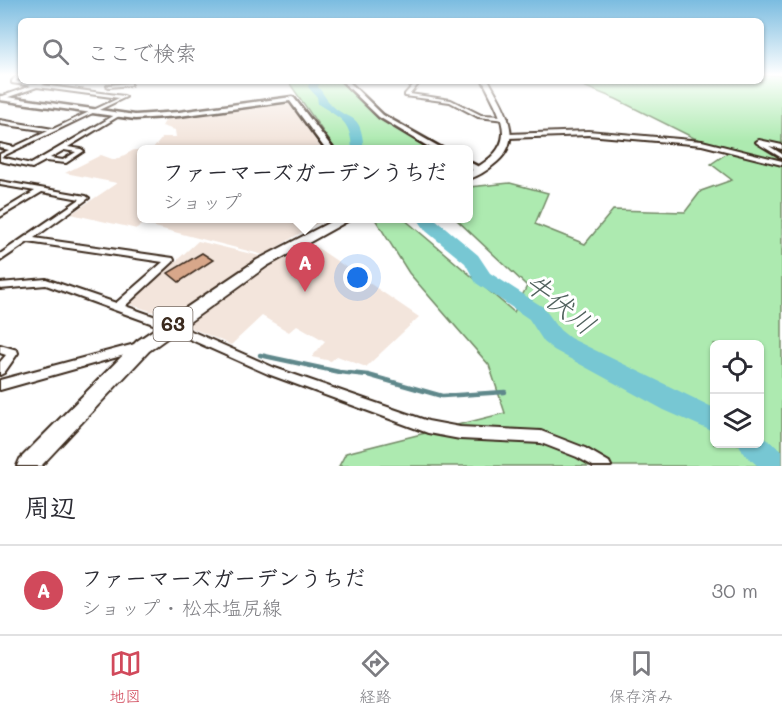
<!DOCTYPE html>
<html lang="ja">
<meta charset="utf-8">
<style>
body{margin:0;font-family:Mali,"Klee One",sans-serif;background:#f2f2f3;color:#2b2b33}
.controls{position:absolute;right:18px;bottom:18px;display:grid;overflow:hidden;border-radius:9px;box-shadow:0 2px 4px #0004}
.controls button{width:54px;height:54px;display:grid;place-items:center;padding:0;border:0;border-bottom:2px solid #e1e1e2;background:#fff;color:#2b2b33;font:30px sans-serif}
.you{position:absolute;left:358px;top:278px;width:21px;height:21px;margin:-15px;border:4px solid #fff;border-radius:50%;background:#1a73e8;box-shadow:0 0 0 9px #1a73e833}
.badge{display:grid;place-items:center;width:39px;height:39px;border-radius:50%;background:#d1495b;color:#fff;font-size:20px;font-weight:700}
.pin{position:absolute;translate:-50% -50px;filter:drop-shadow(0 2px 3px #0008)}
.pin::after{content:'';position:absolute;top:32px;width:21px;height:18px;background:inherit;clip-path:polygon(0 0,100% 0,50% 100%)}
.popup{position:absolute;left:137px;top:145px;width:336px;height:78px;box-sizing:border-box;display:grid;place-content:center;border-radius:9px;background:#fff;filter:drop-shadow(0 2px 4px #0005);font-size:20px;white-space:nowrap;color:#7c7c81}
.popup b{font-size:22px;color:#2b2b33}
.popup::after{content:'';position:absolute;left:50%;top:100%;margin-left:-12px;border:12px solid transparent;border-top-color:#fff}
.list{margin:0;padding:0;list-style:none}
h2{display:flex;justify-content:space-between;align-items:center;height:78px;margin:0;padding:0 24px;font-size:26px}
h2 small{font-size:20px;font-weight:400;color:#7c7c81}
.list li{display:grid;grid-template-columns:39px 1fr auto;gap:18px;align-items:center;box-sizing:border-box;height:90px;padding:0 24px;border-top:2px solid #e1e1e2}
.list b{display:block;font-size:22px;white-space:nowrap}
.list p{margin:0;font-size:20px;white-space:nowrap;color:#7c7c81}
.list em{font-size:20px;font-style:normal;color:#7c7c81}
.icon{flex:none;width:33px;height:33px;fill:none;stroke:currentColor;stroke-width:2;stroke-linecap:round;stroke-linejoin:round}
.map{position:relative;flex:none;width:782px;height:466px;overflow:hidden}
.search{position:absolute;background:#fff;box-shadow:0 2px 4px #0004;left:18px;right:18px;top:18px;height:66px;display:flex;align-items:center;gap:15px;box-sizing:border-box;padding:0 21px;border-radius:9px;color:#7c7c81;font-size:22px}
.sheet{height:168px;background:#fff}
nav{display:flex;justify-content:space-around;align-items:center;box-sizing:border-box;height:84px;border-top:2px solid #e1e1e2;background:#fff;font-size:16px;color:#7c7c81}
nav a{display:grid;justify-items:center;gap:3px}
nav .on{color:#d1495b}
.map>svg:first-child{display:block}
.built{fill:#f3e5dc}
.green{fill:#adeab0;stroke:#748a67;stroke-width:1.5;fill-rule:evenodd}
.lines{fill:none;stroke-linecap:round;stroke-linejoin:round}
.stream{stroke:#5f888b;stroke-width:4.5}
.river{fill:#77c7d3;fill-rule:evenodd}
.building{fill:#d8a78a;stroke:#3b2a1e;stroke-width:1.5}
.minor-casing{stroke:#3b2a1e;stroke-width:4}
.tertiary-casing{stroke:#3b2a1e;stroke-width:5}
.primary-casing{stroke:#3b2a1e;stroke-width:4}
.minor{fill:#fff;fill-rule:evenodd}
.tertiary{fill:#fff;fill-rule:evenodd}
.primary{fill:#fff;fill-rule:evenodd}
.labels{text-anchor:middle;stroke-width:6;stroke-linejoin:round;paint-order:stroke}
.shield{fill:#fff;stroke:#766a62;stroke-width:1.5}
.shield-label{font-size:20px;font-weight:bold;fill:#3b2a1e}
.near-water-label{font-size:27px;font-style:italic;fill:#50615d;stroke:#fff}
</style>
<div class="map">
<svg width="782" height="466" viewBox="0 0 782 466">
<rect width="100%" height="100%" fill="#fff"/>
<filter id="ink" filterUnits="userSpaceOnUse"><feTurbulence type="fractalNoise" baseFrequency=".0167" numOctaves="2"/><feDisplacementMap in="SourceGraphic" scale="12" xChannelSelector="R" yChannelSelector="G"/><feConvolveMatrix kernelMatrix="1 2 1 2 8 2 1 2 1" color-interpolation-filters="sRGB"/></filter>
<g filter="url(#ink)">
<path class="built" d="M283 100 290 101 321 149 152 150 163 137H176L175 130 162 126 165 121 173 117Z
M134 150H141L142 218 332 219 314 225 264 255 143 224 137 229 71 214 117 183 65 173 101 155 115 160Z
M198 241 264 257 172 318 129 304Z
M309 242 419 317 366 367 337 356 331 361 312 357 325 341 297 325 289 332 262 316 231 345 185 325 269 265Z"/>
<path class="green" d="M761 75H782V466H339L346 453 505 413 489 365 409 273 375 219H404L514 312 527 286 456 219 469 218V187L510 183 548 193 535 224 585 244 613 210 685 212 701 191 732 180 711 164 733 149 694 138 616 99 571 81H761ZM714 344H760V444H714Z
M288 81H341L374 114 435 149H335Z"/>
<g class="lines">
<path class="stream" d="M260 355 339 372 368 375 442 396 505 392"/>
<path class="river" d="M310 81H320L318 87C322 91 325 98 329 102 349 125 361 107 364 150H352C351 121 341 119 318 104L317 97 308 87Z
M417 218H434L478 255 490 273 543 307 560 330 570 338 714 408V432L664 410 554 350 544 342 529 319 476 283 465 263 426 231Z
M760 434 782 451V466H758L743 453 739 444H760Z"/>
</g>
<path class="building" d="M202 253 213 260 179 282 168 273Z"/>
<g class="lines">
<g class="minor-casing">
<path id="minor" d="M17 75 21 76 16 81 36 84 44 81H50L42 85 124 96 126 97 1 157 31 164 115 115 119 116 68 147 81 149 84 151 66 163 45 161 32 168 0 161V154L9 150 0 148V144L14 147 48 131 0 124V120L53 129 119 98 37 87 0 100V97L31 86 12 83V81ZM64 150 76 152 63 160 50 158Z
M417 81H421L410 94 451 100 481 115 505 116 508 118 505 120 478 117 450 102 405 96V94Z
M129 83H131V85L109 87 107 86 109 85Z
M588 131 702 141 782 161V165L702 145 588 135 508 138 505 136 508 134Z
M759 140 782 145V149L769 146 782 154V158L757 143 756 142Z
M0 181 86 196 89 198 34 238 173 258 174 260 173 262 125 306 173 323 275 368 428 421 460 427 541 431 585 448 609 462 611 466H593L577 457 541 443 460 439 428 433 268 374 167 329 46 285 0 289V283L46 279 116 303 163 262 28 242 0 261V254L80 199 42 192 0 217V212L35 191 0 185Z
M135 344 139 345 140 348 139 351 0 390V380Z
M0 345 17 350 18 353 4 373 0 375V362L6 355 0 353Z"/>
</g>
<g class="tertiary-casing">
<path id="tertiary" d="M342 81H348L383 115 445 150H434L379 117Z
M0 96 135 115 179 112 292 97 294 98 334 150H326L290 101 179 116 135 119 0 100Z
M469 162 481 168 482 170 478 173 469 168Z"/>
</g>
<g class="primary-casing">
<path id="primary" d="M483 81H489C503 106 525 138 497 162 489 169 479 176 469 179V172C519 145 505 124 483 81Z
M338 218H353L267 266 149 351 41 466H17L20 459 137 341 257 260Z"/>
</g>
<use href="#minor" class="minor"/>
<use href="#tertiary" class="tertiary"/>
<use href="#primary" class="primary"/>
</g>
</g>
<linearGradient id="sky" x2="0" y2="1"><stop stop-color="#7bbce0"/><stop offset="0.53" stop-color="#fff"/><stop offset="1" stop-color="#fff" stop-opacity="0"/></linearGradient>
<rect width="782" height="141" fill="url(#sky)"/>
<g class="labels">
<rect class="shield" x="153.5" y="307" width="39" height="34" rx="4.5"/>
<g class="shield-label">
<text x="173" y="331">63</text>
</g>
<g class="near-water-label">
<text transform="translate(560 304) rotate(38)" y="9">牛伏川</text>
</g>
</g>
</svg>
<div class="controls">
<button><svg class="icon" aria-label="locate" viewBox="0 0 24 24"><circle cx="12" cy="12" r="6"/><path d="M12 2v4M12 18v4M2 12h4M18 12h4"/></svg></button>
<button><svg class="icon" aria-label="layers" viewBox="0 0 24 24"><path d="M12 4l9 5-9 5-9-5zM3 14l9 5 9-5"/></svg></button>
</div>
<div class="you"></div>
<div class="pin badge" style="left:305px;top:292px">A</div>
<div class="popup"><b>ファーマーズガーデンうちだ</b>ショップ</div>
<div class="search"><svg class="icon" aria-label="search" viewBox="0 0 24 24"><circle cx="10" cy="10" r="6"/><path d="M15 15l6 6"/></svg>ここで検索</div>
</div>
<section class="sheet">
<h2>周辺<small></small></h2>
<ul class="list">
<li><span class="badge">A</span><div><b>ファーマーズガーデンうちだ</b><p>ショップ · 松本塩尻線</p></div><em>30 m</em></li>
</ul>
</section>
<nav>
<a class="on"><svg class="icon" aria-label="map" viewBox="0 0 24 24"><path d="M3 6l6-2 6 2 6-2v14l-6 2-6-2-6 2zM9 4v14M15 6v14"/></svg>地図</a>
<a><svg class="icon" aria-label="directions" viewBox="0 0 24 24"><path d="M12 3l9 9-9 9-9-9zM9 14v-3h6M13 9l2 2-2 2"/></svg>経路</a>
<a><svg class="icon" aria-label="saved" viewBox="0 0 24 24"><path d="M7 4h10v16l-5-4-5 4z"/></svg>保存済み</a>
</nav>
